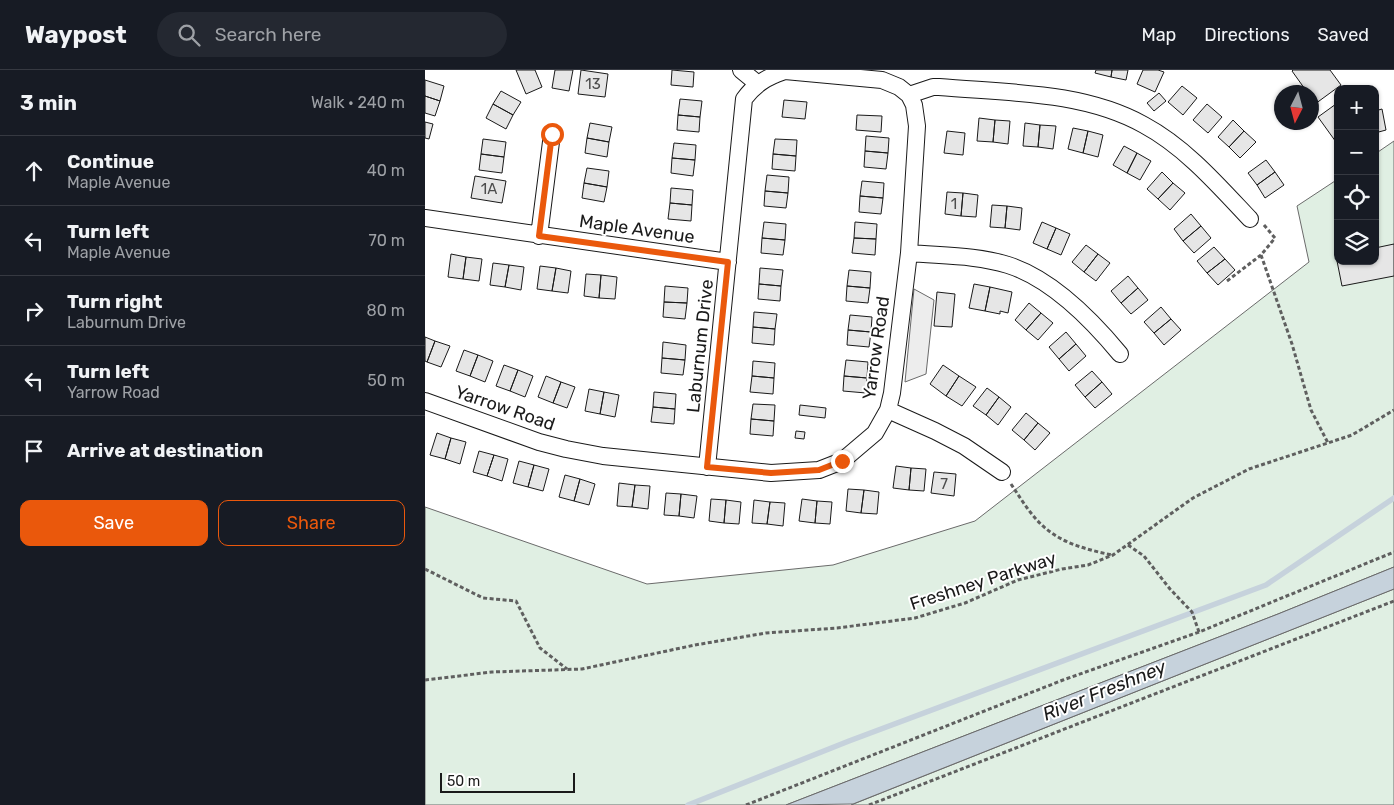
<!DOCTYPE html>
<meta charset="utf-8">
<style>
body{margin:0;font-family:Rubik,sans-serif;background:#242831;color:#f1f3f6}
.controls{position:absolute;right:15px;top:15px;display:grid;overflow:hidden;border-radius:10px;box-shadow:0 1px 4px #0004}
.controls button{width:45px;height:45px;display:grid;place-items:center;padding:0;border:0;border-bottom:1px solid #363941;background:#171b24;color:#f1f3f6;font:25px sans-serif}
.compass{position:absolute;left:849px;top:15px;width:45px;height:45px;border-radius:50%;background:#171b24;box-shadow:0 1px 4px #0004;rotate:186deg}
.scale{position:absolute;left:15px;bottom:12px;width:135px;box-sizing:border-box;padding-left:5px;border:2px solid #1a1a1a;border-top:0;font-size:14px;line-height:18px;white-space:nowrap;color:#1a1a1a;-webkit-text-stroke:4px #fff;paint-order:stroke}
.stop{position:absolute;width:15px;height:15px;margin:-11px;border:4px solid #ea580c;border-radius:50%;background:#fff}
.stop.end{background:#ea580c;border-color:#fff;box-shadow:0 1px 5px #0008}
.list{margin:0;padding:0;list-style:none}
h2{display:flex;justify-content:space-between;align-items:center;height:65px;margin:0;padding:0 20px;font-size:21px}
h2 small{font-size:16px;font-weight:400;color:#9ea1a6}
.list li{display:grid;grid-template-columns:32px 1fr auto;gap:15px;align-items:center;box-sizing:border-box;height:70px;padding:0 20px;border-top:1px solid #363941}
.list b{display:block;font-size:19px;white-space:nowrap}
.list p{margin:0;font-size:16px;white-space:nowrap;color:#9ea1a6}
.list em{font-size:16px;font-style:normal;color:#9ea1a6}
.actions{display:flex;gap:10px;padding:15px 20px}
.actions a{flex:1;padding:11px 0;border:1px solid #ea580c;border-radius:10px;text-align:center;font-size:18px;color:#ea580c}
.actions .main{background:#ea580c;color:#fff}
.icon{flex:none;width:28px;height:28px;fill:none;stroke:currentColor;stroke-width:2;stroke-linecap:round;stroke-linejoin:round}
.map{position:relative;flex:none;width:969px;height:735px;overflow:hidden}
header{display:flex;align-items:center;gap:30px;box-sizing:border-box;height:70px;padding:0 25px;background:#171b24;border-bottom:1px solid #363941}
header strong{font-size:24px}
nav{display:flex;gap:28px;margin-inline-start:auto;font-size:18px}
.search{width:350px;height:45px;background:#242831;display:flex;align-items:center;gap:12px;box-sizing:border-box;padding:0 18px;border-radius:28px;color:#9ea1a6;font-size:19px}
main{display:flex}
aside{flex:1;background:#171b24}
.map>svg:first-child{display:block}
.green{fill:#e0efe3;stroke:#6a6a6a}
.parking{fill:#ededed;stroke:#6a6a6a}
.water{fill:#c6d2dc;stroke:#6a6a6a}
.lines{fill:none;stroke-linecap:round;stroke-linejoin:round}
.stream{stroke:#c6d2dc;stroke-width:5.5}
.building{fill:#e6e6e6;stroke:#1a1a1a}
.minor-casing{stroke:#1a1a1a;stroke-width:18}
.path{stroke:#5f5f5f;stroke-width:3;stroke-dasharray:4 2.5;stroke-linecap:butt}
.minor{stroke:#fff;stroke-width:16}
.route{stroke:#ea580c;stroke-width:6}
.labels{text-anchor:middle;stroke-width:4;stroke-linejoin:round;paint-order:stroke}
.number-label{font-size:15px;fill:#4d4d4d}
.street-label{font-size:18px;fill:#1a1a1a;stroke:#fff}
.water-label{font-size:19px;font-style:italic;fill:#1a1a1a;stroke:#fff}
</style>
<header>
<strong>Waypost</strong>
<div class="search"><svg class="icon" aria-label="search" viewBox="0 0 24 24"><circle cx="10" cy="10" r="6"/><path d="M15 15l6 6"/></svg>Search here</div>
<nav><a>Map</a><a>Directions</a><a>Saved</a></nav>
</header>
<main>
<aside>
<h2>3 min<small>Walk · 240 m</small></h2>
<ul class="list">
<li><svg class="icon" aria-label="ahead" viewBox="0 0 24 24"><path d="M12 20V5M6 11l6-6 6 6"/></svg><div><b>Continue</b><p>Maple Avenue</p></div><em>40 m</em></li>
<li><svg class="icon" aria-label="left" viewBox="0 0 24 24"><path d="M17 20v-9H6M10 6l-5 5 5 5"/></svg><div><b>Turn left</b><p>Maple Avenue</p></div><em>70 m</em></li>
<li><svg class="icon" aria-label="right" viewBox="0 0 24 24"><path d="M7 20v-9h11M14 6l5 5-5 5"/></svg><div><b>Turn right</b><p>Laburnum Drive</p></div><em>80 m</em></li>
<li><svg class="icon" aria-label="left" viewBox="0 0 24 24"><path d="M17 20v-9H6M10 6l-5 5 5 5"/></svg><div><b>Turn left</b><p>Yarrow Road</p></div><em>50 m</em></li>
<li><svg class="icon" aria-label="arrive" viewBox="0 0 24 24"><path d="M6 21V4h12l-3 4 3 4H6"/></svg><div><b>Arrive at destination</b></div></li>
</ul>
<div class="actions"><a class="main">Save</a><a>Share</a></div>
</aside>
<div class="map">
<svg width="969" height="735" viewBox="0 0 969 735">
<rect width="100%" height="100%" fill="#fff"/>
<path class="green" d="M969 71V497L853 544 361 735H0V437L222 514 408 495 550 451 884 192 872 136 913 109V191H950V84Z
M969 519V735H426Z"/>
<path class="parking" d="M489 219 509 230 501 304 480 312Z"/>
<path class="water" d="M969 497V519L428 734 361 735 853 544Z"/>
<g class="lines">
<path class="stream" d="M263 735 424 671 841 515 969 428"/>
</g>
<path class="building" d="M91 0H110L117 17 101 24Z
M130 0H148L144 21 127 18Z
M156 0 183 4 180 27 153 24Z
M247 0 269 2 268 17 246 15Z
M671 0H687L686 7 670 3Z
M687 0H703L701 10 686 7Z
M718 0H733L739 2 730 22 712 14Z
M868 0H905L916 15 890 34 886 28V22H882L867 1Z
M0 10 19 16 15 31 0 26Z
M757 16 772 28 758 45 743 32Z
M76 21 96 32 88 45 68 34Z
M734 23 741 31 729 41 722 33Z
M0 26 15 31 10 46 0 43Z
M255 29 277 31 275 47 253 45Z
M359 30 382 32 380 49 357 47Z
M68 34 88 45 81 59 61 48Z
M782 34 797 47 783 63 768 50Z
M911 34 913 37V72H911L893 47Z
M957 39 961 60 950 63V41Z
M253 45 275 47 274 62 252 60Z
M432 45 457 46 456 62 431 60Z
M554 48 570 50 568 72 552 71Z
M570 50 585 51 583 74 568 72Z
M808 50 819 61 804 77 793 67Z
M0 52 8 54 4 69 0 68Z
M165 53 187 57 184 72 162 68Z
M600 53 615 55 613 77 598 76Z
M615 55 631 56 628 79 613 77Z
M648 58 663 61 658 83 643 79Z
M522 61 540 63 538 85 519 83Z
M663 61 678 65 673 87 658 83Z
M819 61 831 72 815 88 804 77Z
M441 66 464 68 463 83 440 81Z
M162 68 184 72 182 87 160 83Z
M58 69 81 72 79 87 56 84Z
M350 69 372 70 371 86 348 84Z
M249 73 271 75 270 90 247 88Z
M699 76 712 83 702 103 688 95Z
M440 81 463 83 461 99 439 97Z
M712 83 726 91 715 110 702 103Z
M56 84 79 87 77 103 54 100Z
M348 84 371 86 370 101 347 99Z
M247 88 270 90 268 106 246 103Z
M841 90 850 102 832 115 823 103Z
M162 98 184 101 182 117 159 113Z
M737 102 748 113 733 129 722 119Z
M850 102 859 115 840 128 832 115Z
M342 105 364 107 363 123 340 121Z
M50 106 81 111 77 133 46 128Z
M437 111 459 113 458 128 435 126Z
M159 113 182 117 179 132 157 128Z
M748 113 760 123 745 140 733 129Z
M246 118 268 120 267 135 245 133Z
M340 121 363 123 361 138 339 136Z
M522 122 538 123 536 146 520 144Z
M538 123 553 125 551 147 536 146Z
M435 126 458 128 456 144 434 142Z
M245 133 267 135 266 151 243 149Z
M567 135 582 136 580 158 565 157Z
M582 136 597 138 595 160 580 158Z
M766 144 776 156 758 171 749 159Z
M339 152 361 154 360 170 337 168Z
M430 152 452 154 451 169 429 168Z
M617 152 631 158 622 179 608 173Z
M776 156 786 168 769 183 758 171Z
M631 158 645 164 636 185 622 179Z
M337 168 360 170 358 185 336 183Z
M429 168 451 169 450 185 427 183Z
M969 174V206L917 216 911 186 913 185V191H950V178Z
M661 175 673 184 659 202 647 192Z
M789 177 800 189 782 203 772 191Z
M26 184 41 187 38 209 23 207Z
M673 184 685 193 671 211 659 202Z
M41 187 57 189 54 211 38 209Z
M800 189 810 200 793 215 782 203Z
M68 193 84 195 80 217 65 215Z
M84 195 99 197 96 220 80 217Z
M115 196 131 198 127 221 112 219Z
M131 198 146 201 143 223 127 221Z
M335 198 358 200 356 216 334 214Z
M424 200 446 202 445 218 422 216Z
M161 204 176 205 174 228 159 226Z
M176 205 192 207 190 229 174 228Z
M703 206 713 218 696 233 686 221Z
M334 214 356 216 355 231 333 229Z
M549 214 565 217 560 241 544 238Z
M240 216 263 218 262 233 239 232Z
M422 216 445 218 443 233 421 231Z
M565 217 587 222 583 243 575 241V244L560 241Z
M713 218 723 230 706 244 696 233Z
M512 222 530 224 527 257 509 256Z
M239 232 262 233 260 249 238 247Z
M604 233 616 243 601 260 590 250Z
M736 237 746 249 729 263 719 252Z
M329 242 352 244 350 259 328 257Z
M616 243 628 253 613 270 601 260Z
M425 245 447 247 446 262 423 260Z
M746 249 756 260 739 275 729 263Z
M328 257 350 259 349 275 327 273Z
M423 260 446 262 444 277 422 275Z
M641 262 651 274 634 289 624 277Z
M0 267 10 271 2 292 0 291Z
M10 271 25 276 16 297 2 292Z
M238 272 261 275 260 290 237 288Z
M651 274 661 286 644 301 634 289Z
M39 280 53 285 45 306 31 301Z
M53 285 68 291 60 312 45 306Z
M237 288 260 290 258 305 236 303Z
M421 290 443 292 442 308 419 306Z
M328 291 350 293 349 308 327 306Z
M79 295 93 300 85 321 71 316Z
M518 295 534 306 521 326 505 314Z
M93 300 108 306 100 327 85 321Z
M667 301 677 312 660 327 650 315Z
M121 306 136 312 128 333 113 327Z
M327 306 349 308 348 324 325 322Z
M419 306 442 308 441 323 418 321Z
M534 306 551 317 537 336 521 326Z
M136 312 150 317 142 338 128 333Z
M677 312 687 324 670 338 660 327Z
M562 318 574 327 561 345 548 336Z
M164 319 179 322 175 344 160 341Z
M179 322 194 325 190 347 175 344Z
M229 322 251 324 250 339 228 337Z
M574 327 586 337 573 355 561 345Z
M328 334 350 335 349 351 326 349Z
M375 335 401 338 400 348 374 345Z
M228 337 250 339 249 354 226 352Z
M601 343 613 353 599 370 587 360Z
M326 349 349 351 348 366 325 364Z
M613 353 625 363 610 380 599 370Z
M371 361 380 362 379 369 370 368Z
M12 363 26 368 20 389 5 385Z
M26 368 41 372 35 394 20 389Z
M54 381 69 385 62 406 48 402Z
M69 385 83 389 77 411 62 406Z
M94 391 109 395 103 417 88 413Z
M109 395 124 399 118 421 103 417Z
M471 396 486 398 484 420 468 418Z
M486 398 501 399 499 421 484 420Z
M509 402 531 404 529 426 506 423Z
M140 405 155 409 149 431 134 427Z
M155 409 170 414 164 435 149 431Z
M194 413 210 415 207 437 192 436Z
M210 415 225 416 223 439 207 437Z
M423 419 439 420 436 443 421 441Z
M439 420 454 422 452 444 436 443Z
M241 423 256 424 254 446 239 445Z
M256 424 272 426 269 448 254 446Z
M286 429 301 430 299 453 284 451Z
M377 429 392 431 390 453 374 451Z
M301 430 316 432 314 454 299 453Z
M329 430 345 432 342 454 327 453Z
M392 431 407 432 405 454 390 453Z
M345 432 360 433 358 456 342 454Z"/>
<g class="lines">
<g class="minor-casing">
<path id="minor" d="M316 0 333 14
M0 148 303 192
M114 166 127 64
M484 183C517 186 551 185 583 195 627 209 666 249 695 284
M0 331 114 372 141 379 178 386 346 403 394 400 417 391 450 363 463 340 467 323 484 183 492 56 489 35 484 25
M463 340 510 361 539 376 577 402
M282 397 319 29C330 14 342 7 360 1L457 10 474 17 484 25 508 17H514C582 23 658 21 719 55 760 77 793 115 825 149"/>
</g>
<path class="path" d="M839 155 850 168 836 185 867 274 886 340 903 373
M802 211 836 185
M586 414C594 426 602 439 611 449 631 472 659 479 687 485
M703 475 719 486 745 519 767 542 774 562
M0 499 58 528 91 531 115 578 142 599
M0 610 67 602 157 599 270 575 341 563 412 558 490 548 540 533 593 510 637 499 663 495 688 485 768 428 824 399 927 365 969 340
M321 735 638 610 774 562 969 482
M444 735 969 531"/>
<use href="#minor" class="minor"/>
</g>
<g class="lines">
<path class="route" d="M127 64 114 166 303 192 282 397 346 403 394 400 417 391"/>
</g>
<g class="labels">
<g class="number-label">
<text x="168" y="19">13</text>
<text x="64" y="124">1A</text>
<text x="529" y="139">1</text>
<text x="519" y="419">7</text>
</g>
<g class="street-label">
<text transform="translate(212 159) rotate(8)" y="6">Maple Avenue</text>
<text transform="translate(275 276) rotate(-84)" y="6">Laburnum Drive</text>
<text transform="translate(451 278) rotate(-82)" y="6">Yarrow Road</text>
<text transform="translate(80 338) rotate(19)" y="6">Yarrow Road</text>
<text transform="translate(558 511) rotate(-18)" y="6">Freshney Parkway</text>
</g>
<g class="water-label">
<text transform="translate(679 620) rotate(-22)" y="7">River Freshney</text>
</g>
</g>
</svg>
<div class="controls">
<button>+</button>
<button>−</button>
<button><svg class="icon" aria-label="locate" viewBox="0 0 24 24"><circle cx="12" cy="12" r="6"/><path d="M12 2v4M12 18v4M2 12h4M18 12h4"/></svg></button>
<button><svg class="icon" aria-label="layers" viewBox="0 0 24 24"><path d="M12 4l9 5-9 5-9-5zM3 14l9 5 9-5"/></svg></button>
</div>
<svg class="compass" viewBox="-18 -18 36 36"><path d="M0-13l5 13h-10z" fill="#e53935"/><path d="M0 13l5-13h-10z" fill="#9ea1a6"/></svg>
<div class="scale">50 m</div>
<div class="stop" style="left:127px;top:64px"></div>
<div class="stop end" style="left:417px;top:391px"></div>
</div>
</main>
